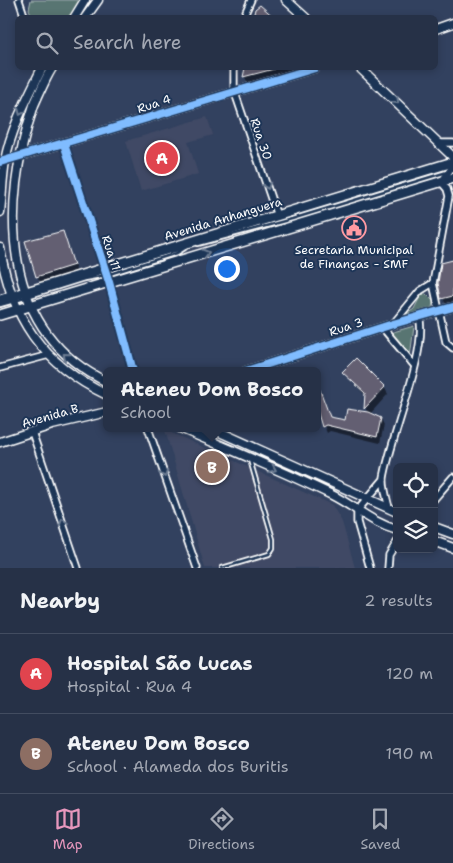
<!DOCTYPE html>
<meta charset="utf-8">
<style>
body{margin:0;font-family:"Shantell Sans",sans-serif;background:#2e394e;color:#f1f3f6}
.controls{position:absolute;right:15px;bottom:15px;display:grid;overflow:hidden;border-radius:8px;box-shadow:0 2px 8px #0003}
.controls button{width:45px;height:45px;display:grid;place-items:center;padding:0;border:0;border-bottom:1px solid #424c60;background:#263147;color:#f1f3f6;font:25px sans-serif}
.you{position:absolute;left:226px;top:268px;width:18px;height:18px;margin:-12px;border:4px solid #fff;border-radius:50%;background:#1a73e8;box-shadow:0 0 0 8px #1a73e833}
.badge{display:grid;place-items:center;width:32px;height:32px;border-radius:50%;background:#e797bd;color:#fff;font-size:16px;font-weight:700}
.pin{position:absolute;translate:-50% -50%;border:2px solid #fff;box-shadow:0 1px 5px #0006}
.popup{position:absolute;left:103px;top:367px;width:218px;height:65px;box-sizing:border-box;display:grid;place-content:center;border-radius:8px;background:#263147;filter:drop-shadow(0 1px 4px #0005);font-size:16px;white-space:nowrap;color:#a4a9b4}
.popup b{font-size:19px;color:#f1f3f6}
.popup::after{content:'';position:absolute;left:50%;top:100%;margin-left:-10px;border:10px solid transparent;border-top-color:#263147}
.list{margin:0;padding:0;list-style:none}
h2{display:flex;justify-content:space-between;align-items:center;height:65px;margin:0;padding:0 20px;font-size:21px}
h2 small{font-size:16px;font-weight:400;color:#a4a9b4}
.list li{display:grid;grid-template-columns:32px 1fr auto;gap:15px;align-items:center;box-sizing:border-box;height:80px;padding:0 20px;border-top:1px solid #424c60}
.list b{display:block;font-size:19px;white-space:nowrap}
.list p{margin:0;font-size:16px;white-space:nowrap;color:#a4a9b4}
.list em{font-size:16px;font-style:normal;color:#a4a9b4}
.icon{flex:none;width:28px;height:28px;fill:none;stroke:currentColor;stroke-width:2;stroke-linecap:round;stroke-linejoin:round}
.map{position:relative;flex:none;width:453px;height:568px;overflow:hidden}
.search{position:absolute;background:#263147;box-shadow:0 2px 8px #0003;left:15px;right:15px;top:15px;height:55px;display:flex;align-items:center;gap:12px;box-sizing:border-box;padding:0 18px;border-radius:8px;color:#a4a9b4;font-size:19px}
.sheet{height:225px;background:#263147}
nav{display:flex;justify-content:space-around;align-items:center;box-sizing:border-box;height:70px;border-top:1px solid #424c60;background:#263147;font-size:14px;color:#a4a9b4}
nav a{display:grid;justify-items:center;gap:2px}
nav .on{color:#e797bd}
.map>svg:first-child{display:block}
.built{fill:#414a65}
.green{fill:#597572;stroke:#acbab8}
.shadow{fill:#0007}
.building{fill:#635e72;stroke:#fff}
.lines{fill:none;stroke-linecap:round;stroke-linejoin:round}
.lane-casing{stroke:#fff;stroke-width:6}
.street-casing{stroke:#fff;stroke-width:9}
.secondary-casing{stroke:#fff;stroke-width:11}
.primary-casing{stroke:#fff;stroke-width:12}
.lane{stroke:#1d3557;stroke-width:2.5}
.street{stroke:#1d3557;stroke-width:5.5}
.secondary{stroke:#1d3557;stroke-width:8}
.primary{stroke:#1d3557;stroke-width:9}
.cycleway-casing{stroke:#1d3557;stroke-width:11}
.cycleway{stroke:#80bcff;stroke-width:8}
.oneway{stroke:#6c7c92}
.labels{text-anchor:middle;stroke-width:4;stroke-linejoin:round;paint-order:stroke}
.street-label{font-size:12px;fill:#fff;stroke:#1d3557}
.poi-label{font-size:12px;fill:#fff;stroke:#1d3557}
</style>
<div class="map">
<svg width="453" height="568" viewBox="0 0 453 568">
<rect width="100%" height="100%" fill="#32415f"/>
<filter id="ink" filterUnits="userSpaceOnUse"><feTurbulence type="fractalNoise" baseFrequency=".02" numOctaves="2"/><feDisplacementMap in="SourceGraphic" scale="10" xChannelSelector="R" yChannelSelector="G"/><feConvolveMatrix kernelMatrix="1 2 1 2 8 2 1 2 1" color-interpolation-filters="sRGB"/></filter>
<g filter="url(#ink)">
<path class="built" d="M207 117 213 135 188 142 198 174 141 191 126 141Z
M165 430 332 505 342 522 355 568H205Z"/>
<path class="green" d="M31 0H81L70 17H32L29 9Z
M426 294 433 301 432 308 401 318 414 309 421 295Z
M414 326 409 365 383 335Z"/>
<path class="shadow" d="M246 68H305L248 84 245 77Z
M62 232 77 272 41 283 37 276Z
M453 261V303L446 305 443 298Z
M344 372 384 387 388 394 370 414 381 419 384 425 380 443 330 431 327 433 324 426 317 406 320 391 331 419 346 422 368 414 366 409V396Z"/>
<path class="building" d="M260 5 275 18H253L255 9Z
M245 68H274V69L243 77Z
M63 231 74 265 36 277 25 241Z
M453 260V296L441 299 438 283 441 263Z
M356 358 385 387 364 409 365 393 342 372Z
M317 382 330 417 345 420 347 409 368 412 381 418 377 437 326 425 322 427 317 410Z"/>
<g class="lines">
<g class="lane-casing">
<path id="lane" d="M198 244 292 219 447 172
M185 248 177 253 106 275 84 279 104 270Z
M30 296 84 279
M0 305 25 298
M222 568 269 554 273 548V539L250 460"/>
</g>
<g class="street-casing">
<path id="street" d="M19 0 25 18
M243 18 251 0
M234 68V90L277 216
M438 143H453
M64 144 109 282 133 371
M453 166 441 182 447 189 449 196 433 283 446 342 453 348
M393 324 420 291 433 283
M382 327 414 365
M0 368 49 355
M148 428 197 568
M32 432 78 568
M434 499 453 477
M389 508C387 499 383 487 384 478 390 439 429 348 419 316
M370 568 357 522V511L384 479
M388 568 389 555 397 542"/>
</g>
<g class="secondary-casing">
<path id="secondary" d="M286 0 306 18
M74 18 85 0
M85 18 98 0
M436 29 453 23
M52 68C45 79 40 92 34 105 0 205 0 331 107 382
M360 68 453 157
M0 162 315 68
M0 212C2 195 2 178 5 161 11 128 28 97 42 68
M0 248C11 318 42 364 107 395
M246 371 393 324 453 307
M180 428C231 450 283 471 332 495 354 506 372 523 397 530
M211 428 397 512
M0 442 52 425 107 412
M434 527 453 534
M434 541 453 548"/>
</g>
<g class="primary-casing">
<path id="primary" d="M0 300 453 162
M0 315 453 178"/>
</g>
<use href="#lane" class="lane"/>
<use href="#street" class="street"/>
<use href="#secondary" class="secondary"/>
<use href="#primary" class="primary"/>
<g class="cycleway-casing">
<path id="cycleway" d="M64 144 109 282 133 371
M0 162 315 68
M246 371 393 324 453 307"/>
</g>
<use href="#cycleway" class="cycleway"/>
</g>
<defs><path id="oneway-chevron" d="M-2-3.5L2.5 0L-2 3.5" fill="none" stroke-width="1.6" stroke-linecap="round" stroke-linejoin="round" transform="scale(1.25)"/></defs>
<g class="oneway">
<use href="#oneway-chevron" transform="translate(396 101) rotate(45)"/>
<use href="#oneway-chevron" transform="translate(21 112) rotate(114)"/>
<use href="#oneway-chevron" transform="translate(267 186) rotate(71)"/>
<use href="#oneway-chevron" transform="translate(206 253) rotate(-17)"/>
<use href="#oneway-chevron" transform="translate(66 356) rotate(-140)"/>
<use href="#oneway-chevron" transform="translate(273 469) rotate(24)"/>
<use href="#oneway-chevron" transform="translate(164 474) rotate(71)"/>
<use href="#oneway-chevron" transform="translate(63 522) rotate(-108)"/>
</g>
</g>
<defs>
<g id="civic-ring" transform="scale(1.25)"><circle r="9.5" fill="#1d3557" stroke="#ff9aa2" stroke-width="1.5"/><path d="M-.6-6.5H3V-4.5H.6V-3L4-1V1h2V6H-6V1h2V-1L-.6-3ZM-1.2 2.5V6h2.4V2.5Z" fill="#ff9aa2"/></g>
</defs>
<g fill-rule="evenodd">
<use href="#civic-ring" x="354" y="228"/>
</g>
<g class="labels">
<g class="street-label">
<text transform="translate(154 104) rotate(-18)" y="4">Rua 4</text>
<text transform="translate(261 139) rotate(71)" y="4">Rua 30</text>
<text transform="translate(223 219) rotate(-17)" y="4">Avenida Anhanguera</text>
<text transform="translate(111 253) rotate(72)" y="4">Rua 11</text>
<text transform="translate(346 327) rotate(-18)" y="4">Rua 3</text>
<text transform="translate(50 416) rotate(-16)" y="4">Avenida B</text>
</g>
<g class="poi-label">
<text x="354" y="254">Secretaria Municipal<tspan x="354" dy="14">de Finanças - SMF</tspan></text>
</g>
</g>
</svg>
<div class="controls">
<button><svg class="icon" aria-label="locate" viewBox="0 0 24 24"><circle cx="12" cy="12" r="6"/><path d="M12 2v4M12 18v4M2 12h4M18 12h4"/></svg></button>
<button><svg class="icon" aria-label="layers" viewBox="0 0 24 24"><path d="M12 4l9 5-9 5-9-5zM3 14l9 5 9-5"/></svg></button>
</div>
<div class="you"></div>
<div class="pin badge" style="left:162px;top:158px;background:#e0444e">A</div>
<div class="pin badge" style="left:212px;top:467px;background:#8d6e63">B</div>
<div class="popup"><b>Ateneu Dom Bosco</b>School</div>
<div class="search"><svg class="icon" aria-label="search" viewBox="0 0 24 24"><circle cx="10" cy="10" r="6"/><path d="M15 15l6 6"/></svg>Search here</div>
</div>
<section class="sheet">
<h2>Nearby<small>2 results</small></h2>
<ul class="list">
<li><span class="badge" style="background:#e0444e">A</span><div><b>Hospital São Lucas</b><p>Hospital · Rua 4</p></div><em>120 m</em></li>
<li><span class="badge" style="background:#8d6e63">B</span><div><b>Ateneu Dom Bosco</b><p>School · Alameda dos Buritis</p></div><em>190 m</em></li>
</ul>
</section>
<nav>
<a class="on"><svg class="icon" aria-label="map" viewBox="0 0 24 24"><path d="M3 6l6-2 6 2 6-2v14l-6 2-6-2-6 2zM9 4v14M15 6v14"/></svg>Map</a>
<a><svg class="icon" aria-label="directions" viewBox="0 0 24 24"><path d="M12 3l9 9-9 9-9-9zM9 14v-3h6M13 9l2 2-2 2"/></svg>Directions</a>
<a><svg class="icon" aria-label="saved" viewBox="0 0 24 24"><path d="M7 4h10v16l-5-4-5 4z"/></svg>Saved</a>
</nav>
